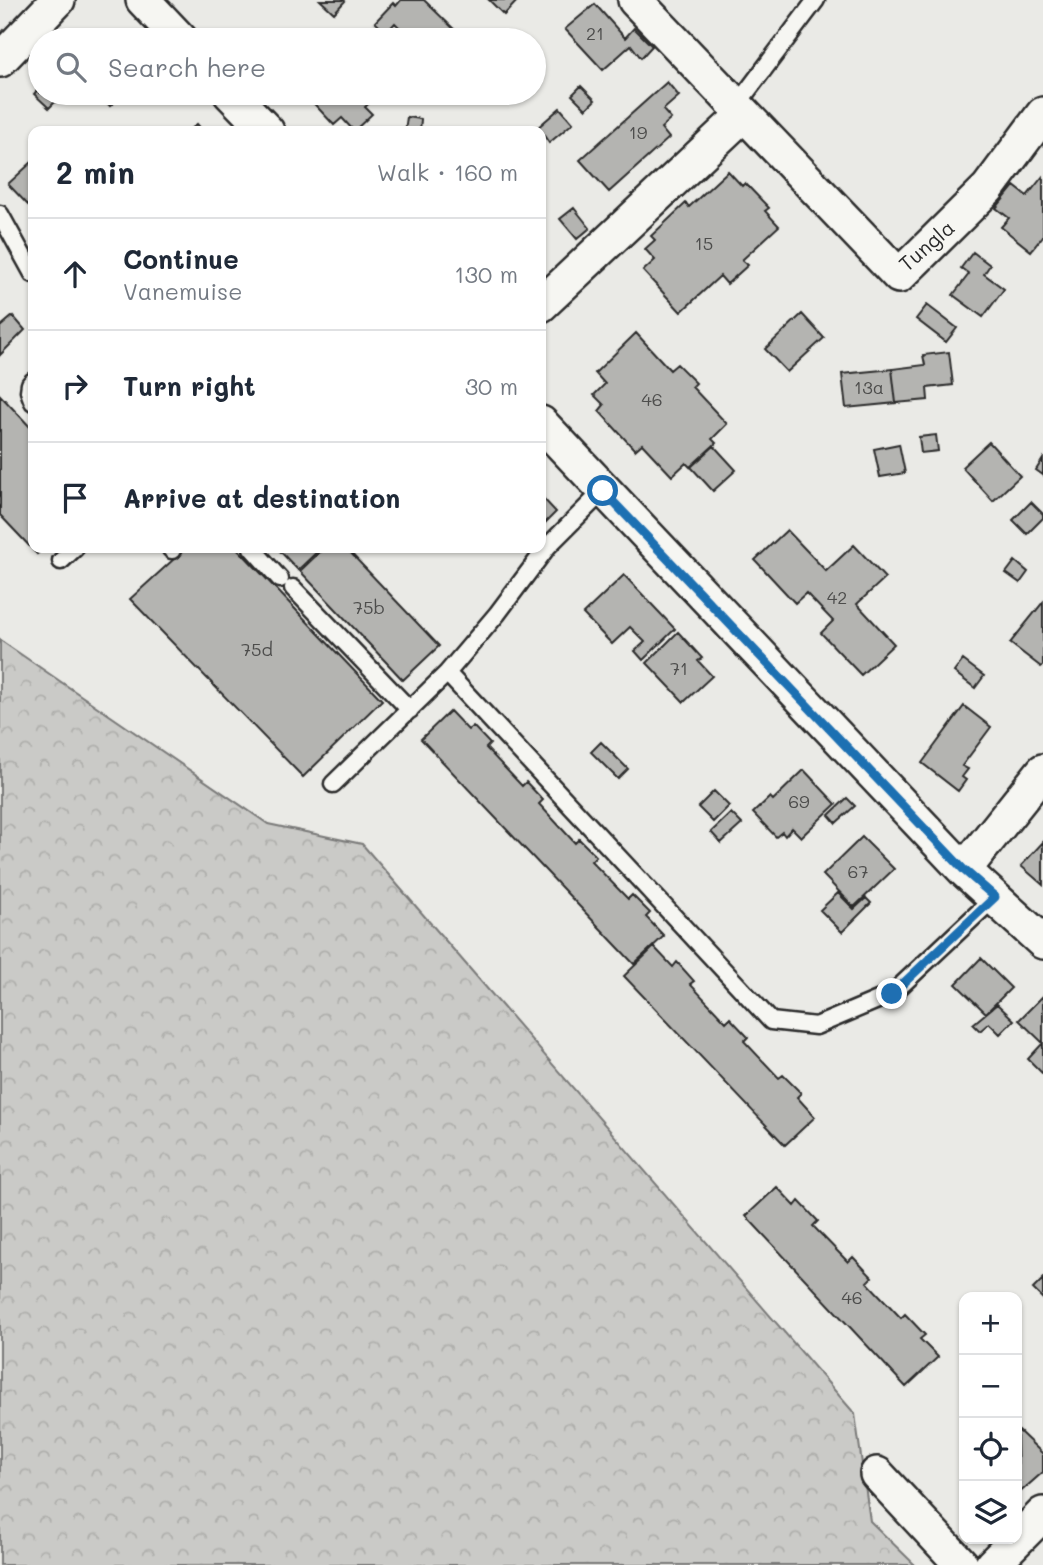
<!DOCTYPE html>
<meta charset="utf-8">
<style>
body{margin:0;font-family:Mali,sans-serif;background:#f2f2f3;color:#1f2937}
.controls{position:absolute;right:21px;bottom:21px;display:grid;overflow:hidden;border-radius:14px;box-shadow:0 2px 5px #0004}
.controls button{width:63px;height:63px;display:grid;place-items:center;padding:0;border:0;border-bottom:2px solid #e0e1e3;background:#fff;color:#1f2937;font:35px sans-serif}
.stop{position:absolute;width:21px;height:21px;margin:-16px;border:5px solid #1f6fb2;border-radius:50%;background:#fff}
.stop.end{background:#1f6fb2;border-color:#fff;box-shadow:0 2px 7px #0008}
.list{margin:0;padding:0;list-style:none}
h2{display:flex;justify-content:space-between;align-items:center;height:91px;margin:0;padding:0 28px;font-size:30px}
h2 small{font-size:23px;font-weight:400;color:#747a83}
.list li{display:grid;grid-template-columns:46px 1fr auto;gap:21px;align-items:center;box-sizing:border-box;height:112px;padding:0 28px;border-top:2px solid #e0e1e3}
.list b{display:block;font-size:26px;white-space:nowrap}
.list p{margin:0;font-size:23px;white-space:nowrap;color:#747a83}
.list em{font-size:23px;font-style:normal;color:#747a83}
.icon{flex:none;width:38px;height:38px;fill:none;stroke:currentColor;stroke-width:2;stroke-linecap:round;stroke-linejoin:round}
.map{position:relative;flex:none;width:1043px;height:1565px;overflow:hidden}
.search{position:absolute;background:#fff;box-shadow:0 2px 5px #0004;left:28px;top:28px;width:518px;height:77px;display:flex;align-items:center;gap:18px;box-sizing:border-box;padding:0 24px;border-radius:38px;color:#747a83;font-size:26px}
.panel{position:absolute;background:#fff;box-shadow:0 2px 5px #0004;left:28px;top:126px;width:518px;height:427px;border-radius:14px}
.map>svg:first-child{display:block}
.forest{fill:url(#forest-crowns);stroke:#7a7a79;stroke-width:2}
.building{fill:#b4b4b1;stroke:#2b2b2b;stroke-width:2}
.lines{fill:none;stroke-linecap:round;stroke-linejoin:round}
.service-casing{stroke:#2b2b2b;stroke-width:21}
.minor-casing{stroke:#2b2b2b;stroke-width:38}
.service{stroke:#f6f6f2;stroke-width:16}
.minor{stroke:#f6f6f2;stroke-width:33}
.route{stroke:#1f6fb2;stroke-width:9}
.labels{text-anchor:middle;stroke-width:5;stroke-linejoin:round;paint-order:stroke}
.number-label{font-size:18px;fill:#4d4d4c}
.street-label{font-size:21px;fill:#2b2b2b;stroke:#f6f6f2}
</style>
<div class="map">
<svg width="1043" height="1565" viewBox="0 0 1043 1565">
<defs>
<pattern id="forest-crowns" width="20" height="18" patternUnits="userSpaceOnUse" patternTransform="scale(1.75)"><rect width="20" height="18" fill="#cacac7"/><path d="M2 6a3 3 0 1 1 6 0M12 15a3 3 0 1 1 6 0" fill="none" stroke="#aeaeab"/></pattern>
</defs>
<rect width="100%" height="100%" fill="#eaeae6"/>
<filter id="ink" filterUnits="userSpaceOnUse"><feTurbulence type="fractalNoise" baseFrequency=".0143" numOctaves="2"/><feDisplacementMap in="SourceGraphic" scale="14" xChannelSelector="R" yChannelSelector="G"/><feConvolveMatrix kernelMatrix="1 2 1 2 8 2 1 2 1" color-interpolation-filters="sRGB"/></filter>
<g filter="url(#ink)">
<path class="forest" d="M0 640 268 824 362 844 855 1414 870 1521 915 1565H0Z"/>
<path class="building" d="M320 0H344L345 1 334 13Z
M401 0H424L460 35 455 40H412L395 23 386 33 375 22 393 3 396 6Z
M489 0H518L504 15Z
M595 4 625 38 634 28 652 46 641 58 631 45 603 70 565 29Z
M667 82 679 96 663 110 671 119 661 128 669 138 609 192 580 160Z
M581 86 595 100 586 109 572 95Z
M40 87V93H49L57 100 49 108 34 94Z
M98 93H125L110 106Z
M304 93H370L375 98 365 107 372 114 354 131 342 118 334 125Z
M560 108 573 123 549 143 541 131 536 129Z
M407 117 421 119 420 131H405Z
M197 124 203 131H189Z
M33 161V204L31 202 28 205 8 184Z
M728 171 742 186 745 183 769 208 765 211 779 226 742 260 748 265 727 284 720 276 681 312 643 271 655 260 645 249 655 240 651 236 686 203 689 207Z
M1043 176V236L1031 251 1001 227 1009 218 996 208 1014 186 1027 196Z
M574 208 590 228 577 239 560 219Z
M973 252 990 265 984 274 1004 289 983 317 953 295 969 274 961 268Z
M927 305 957 328 946 342 916 319Z
M802 314 824 338 787 372 765 349Z
M13 316 25 330 0 355V327Z
M636 333 670 370 677 364 696 383 692 387 727 424 712 439 716 443 713 446 690 467 686 463 672 476 642 444 635 450 599 411 604 405 594 395 605 384 595 373Z
M949 352 953 385 927 388 928 400 896 403 892 369 925 365 923 355Z
M892 369 896 403 846 408 842 374Z
M0 395 33 430V548H44L37 554 0 515Z
M936 435 938 451 921 453 919 437Z
M989 442 1020 476 993 501 962 467Z
M899 444 905 473 880 477 874 449Z
M714 446 736 470 713 491 691 467Z
M1043 459V475L1036 470Z
M541 496 556 512 541 527Z
M1031 502 1043 514V518L1027 534 1013 520Z
M787 530 826 571 854 545 885 578 857 604 894 644 861 675 821 633 833 621 806 593 795 603 755 560Z
M186 548H237L382 700 303 777 130 599Z
M277 548H321L298 570Z
M324 548H346L439 646 403 680 300 571Z
M1015 561 1028 572 1020 583 1006 573Z
M624 575 675 629 643 660 635 651 645 642 630 627 612 644 583 614Z
M1043 602V665L1041 667 1010 643Z
M678 632 702 658 698 661 712 676 684 702 647 663Z
M963 660 984 676 975 688 954 672Z
M964 706 991 727 962 766 968 769 962 777 966 780 958 791 922 763Z
M450 711 468 730 473 726 490 744 486 748 522 786 526 782 543 800 539 804 575 843 579 839 596 856 591 861 628 899 632 895 650 913 646 917 664 936 634 964 421 739Z
M601 742 628 769 618 779 591 752Z
M804 770 836 804 801 837 792 828 785 836 782 832 776 837 753 813 770 797 773 800Z
M714 791 729 806 713 822 698 807Z
M847 798 855 806 836 823 829 815Z
M731 813 742 824 721 843 711 832Z
M862 837 894 869 854 907 823 875Z
M1043 842V885L1021 866Z
M838 893 854 909 866 898 871 903 842 932 820 910Z
M654 947 673 967 677 962 694 981 690 984 726 1022 730 1018 748 1037 744 1041 779 1078 783 1075 801 1093 797 1097 815 1117 785 1145 624 976Z
M981 958 1011 988 986 1013 956 984Z
M1043 996V1074L1028 1059 1043 1043 1019 1020Z
M997 1004 1014 1020 1000 1034 989 1023 980 1031 973 1024Z
M777 1187 795 1206 799 1201 818 1221 813 1226 848 1262 853 1257 872 1277 867 1282 901 1318 905 1314 925 1335 920 1339 938 1357 906 1387 746 1216Z
M1043 1279V1299L1033 1289Z
M1019 1431 1043 1454V1472L1018 1494 1017 1433Z"/>
<g class="lines">
<g class="service-casing">
<path id="service" d="M736 106 816 0
M0 214 33 274
M33 381 30 384 29 391 33 402
M170 548 172 550
M252 548 280 579
M61 561 75 548
M293 588 410 710
M447 673 497 614 548 546 603 491
M333 784 447 673 771 1021 816 1026 892 994 995 897"/>
</g>
<g class="minor-casing">
<path id="minor" d="M143 0 181 40
M635 0 899 276 988 188 1043 114
M0 60 58 0
M230 93 267 131
M541 305 744 114
M541 423 964 870 1043 942
M964 870 1043 771
M877 1474 962 1565
M992 1565 1043 1514"/>
</g>
<use href="#service" class="service"/>
<use href="#minor" class="minor"/>
</g>
</g>
<g class="lines" filter="url(#ink)">
<path class="route" d="M603 491 964 870 995 897 892 994"/>
</g>
<g class="labels">
<g class="number-label">
<text x="595" y="40">21</text>
<text x="638" y="139">19</text>
<text x="704" y="250">15</text>
<text x="869" y="394">13a</text>
<text x="652" y="406">46</text>
<text x="837" y="604">42</text>
<text x="369" y="614">75b</text>
<text x="257" y="656">75d</text>
<text x="679" y="675">71</text>
<text x="799" y="808">69</text>
<text x="858" y="878">67</text>
<text x="852" y="1304">46</text>
</g>
<g class="street-label">
<text transform="translate(927 246) rotate(-41)" y="7">Tungla</text>
</g>
</g>
</svg>
<div class="controls">
<button>+</button>
<button>−</button>
<button><svg class="icon" aria-label="locate" viewBox="0 0 24 24"><circle cx="12" cy="12" r="6"/><path d="M12 2v4M12 18v4M2 12h4M18 12h4"/></svg></button>
<button><svg class="icon" aria-label="layers" viewBox="0 0 24 24"><path d="M12 4l9 5-9 5-9-5zM3 14l9 5 9-5"/></svg></button>
</div>
<div class="stop" style="left:603px;top:491px"></div>
<div class="stop end" style="left:892px;top:994px"></div>
<div class="search"><svg class="icon" aria-label="search" viewBox="0 0 24 24"><circle cx="10" cy="10" r="6"/><path d="M15 15l6 6"/></svg>Search here</div>
<section class="panel">
<h2>2 min<small>Walk · 160 m</small></h2>
<ul class="list">
<li><svg class="icon" aria-label="ahead" viewBox="0 0 24 24"><path d="M12 20V5M6 11l6-6 6 6"/></svg><div><b>Continue</b><p>Vanemuise</p></div><em>130 m</em></li>
<li><svg class="icon" aria-label="right" viewBox="0 0 24 24"><path d="M7 20v-9h11M14 6l5 5-5 5"/></svg><div><b>Turn right</b></div><em>30 m</em></li>
<li><svg class="icon" aria-label="arrive" viewBox="0 0 24 24"><path d="M6 21V4h12l-3 4 3 4H6"/></svg><div><b>Arrive at destination</b></div></li>
</ul>
</section>
</div>
